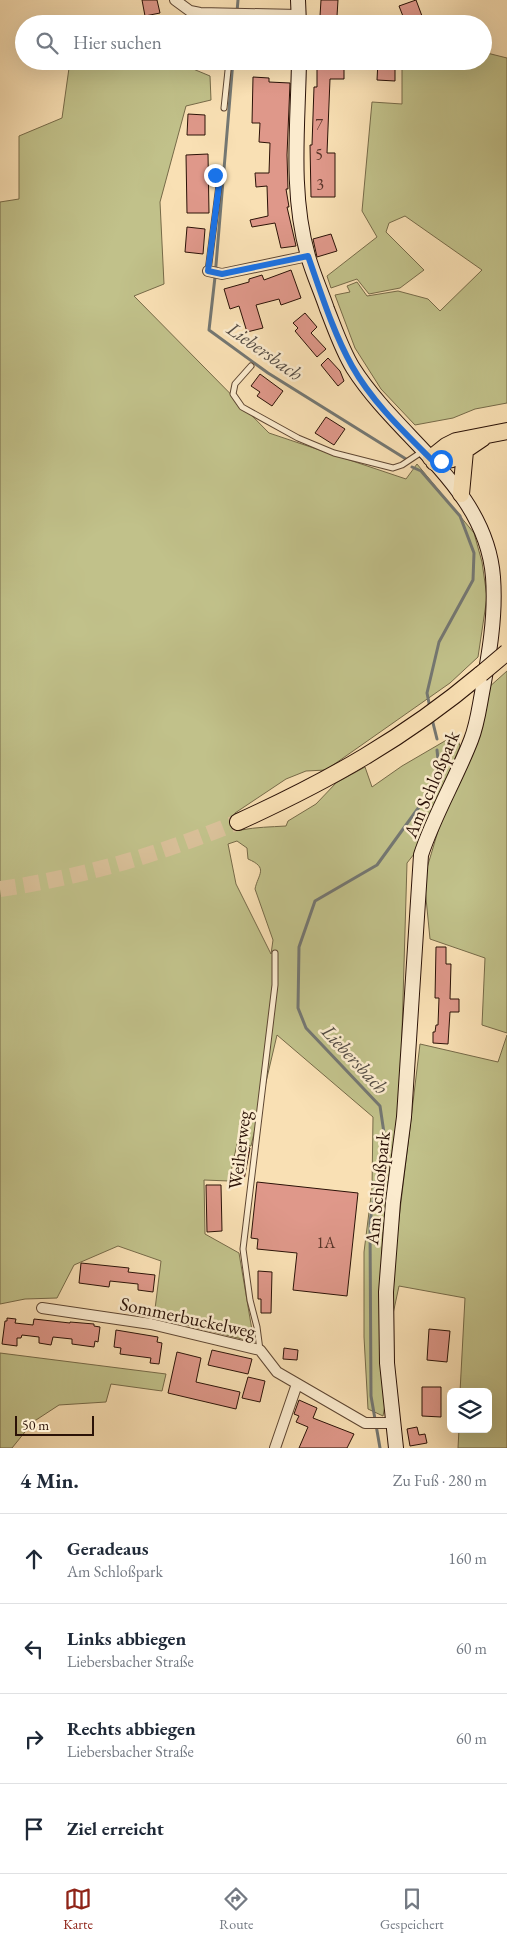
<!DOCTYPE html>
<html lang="de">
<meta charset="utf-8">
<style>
body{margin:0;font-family:"EB Garamond",serif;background:#f6f6f7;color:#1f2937}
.controls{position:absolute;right:15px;bottom:15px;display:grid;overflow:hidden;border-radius:8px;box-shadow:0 5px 20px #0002}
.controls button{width:45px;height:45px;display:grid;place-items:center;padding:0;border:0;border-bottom:1px solid #e0e1e3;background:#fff;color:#1f2937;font:25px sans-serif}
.scale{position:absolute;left:15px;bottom:12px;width:79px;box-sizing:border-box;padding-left:5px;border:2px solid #2b1207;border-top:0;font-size:14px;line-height:18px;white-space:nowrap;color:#2b1207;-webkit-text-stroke:4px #fbebce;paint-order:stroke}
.stop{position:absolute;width:15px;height:15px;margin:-11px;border:4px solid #1a73e8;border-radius:50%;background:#fff}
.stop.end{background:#1a73e8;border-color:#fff;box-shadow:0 1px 5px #0008}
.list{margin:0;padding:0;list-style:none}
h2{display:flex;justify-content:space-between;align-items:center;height:65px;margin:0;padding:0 20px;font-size:21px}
h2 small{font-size:16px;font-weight:400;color:#747a83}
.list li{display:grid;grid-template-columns:32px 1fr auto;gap:15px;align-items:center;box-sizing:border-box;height:90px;padding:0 20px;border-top:1px solid #e0e1e3}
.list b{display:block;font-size:19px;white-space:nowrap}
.list p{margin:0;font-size:16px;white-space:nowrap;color:#747a83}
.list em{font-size:16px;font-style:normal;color:#747a83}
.icon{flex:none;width:28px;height:28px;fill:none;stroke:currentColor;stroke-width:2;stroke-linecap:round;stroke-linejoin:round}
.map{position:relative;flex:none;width:507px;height:1448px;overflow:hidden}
.search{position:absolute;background:#fff;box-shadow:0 5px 20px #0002;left:15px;right:15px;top:15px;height:55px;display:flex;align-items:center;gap:12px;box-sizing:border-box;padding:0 18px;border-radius:28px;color:#747a83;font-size:19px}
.sheet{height:425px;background:#fff}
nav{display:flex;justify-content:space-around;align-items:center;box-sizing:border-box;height:70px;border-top:1px solid #e0e1e3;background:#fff;font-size:14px;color:#747a83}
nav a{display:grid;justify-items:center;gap:2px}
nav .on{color:#8f2418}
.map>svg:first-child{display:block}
.green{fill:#c1c18a;stroke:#766a48;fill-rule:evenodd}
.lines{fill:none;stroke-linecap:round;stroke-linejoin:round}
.stream{stroke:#747772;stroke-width:3}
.building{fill:#df988a;stroke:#2b1207}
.primary-tunnel{stroke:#dac19a;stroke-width:16;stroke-dasharray:16 8;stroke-linecap:butt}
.lane-casing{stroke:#5e4632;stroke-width:7}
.street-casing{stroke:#5e4632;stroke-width:12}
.secondary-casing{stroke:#2b1207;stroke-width:16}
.primary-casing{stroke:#2b1207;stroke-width:18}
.lane{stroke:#fbebce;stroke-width:5}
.street{stroke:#fbebce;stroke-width:10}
.secondary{stroke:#fbebce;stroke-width:14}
.primary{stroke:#f9e0b4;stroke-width:16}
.primary-bridge-casing{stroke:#2b1207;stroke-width:18;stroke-linecap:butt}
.primary-bridge{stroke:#f9e0b4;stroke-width:16}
.route{stroke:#1a73e8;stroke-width:6}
.labels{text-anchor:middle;stroke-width:5;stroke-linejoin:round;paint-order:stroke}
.number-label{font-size:16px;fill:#583428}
.street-label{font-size:19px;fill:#2b1207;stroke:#fbebce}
.water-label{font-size:20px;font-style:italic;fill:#554d45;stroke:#fbebce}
</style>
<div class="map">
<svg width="507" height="1448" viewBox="0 0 507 1448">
<rect width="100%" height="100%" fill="#f9e0b4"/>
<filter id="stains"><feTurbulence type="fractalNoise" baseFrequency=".004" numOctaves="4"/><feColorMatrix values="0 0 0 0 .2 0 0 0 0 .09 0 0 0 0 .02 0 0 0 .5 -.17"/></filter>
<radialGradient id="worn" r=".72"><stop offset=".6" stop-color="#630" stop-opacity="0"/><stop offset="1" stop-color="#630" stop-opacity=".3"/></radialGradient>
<path class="green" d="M483 52 507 58V403L475 409 453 418 415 425 381 389 355 348 335 295 350 292 347 286 357 282 367 296 398 291 428 299 440 311 482 270 405 216 389 223 386 232 424 270 400 288 369 294 357 279 331 288 327 276 377 237 362 211 372 102 402 104V61H483Z
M70 61H174L210 76 211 100 186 106 160 202 164 284 134 296 269 433 406 479 417 464 474 533 482 562 487 597 478 657 450 683 326 770 306 771 286 779 235 813 241 830C257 827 270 827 286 826L288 821 316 804 336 783 365 767 372 787 402 766 450 738 458 740 460 746 418 849 407 863 400 1101 383 1232 380 1297 386 1400 383 1416 368 1409 364 1337V1252L372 1188 373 1117 277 1035 251 1146 237 1144 229 1181 204 1180 205 1234 239 1253 254 1342 154 1317 161 1261 118 1246 74 1265 57 1298 25 1299 0 1304V202L19 199V136L62 118ZM237 841 247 848 248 859C269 868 258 874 255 889L273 940 271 954 236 884 228 844Z
M507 671V1033L482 1025 485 958 430 939 424 878 478 697Z
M507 1035V1448H458L459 1429H488V1392H460L465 1298 399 1286 393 1314 391 1285 420 1044 498 1062Z
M0 1353 166 1374 162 1391 111 1384 106 1402 59 1405 33 1422 12 1448H0Z"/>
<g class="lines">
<path class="stream" d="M236 24 238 0
M233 61 215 277 209 330 268 373 406 459
M412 467 421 471 460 516 474 553 473 580 439 642 427 693 430 708
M432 719 437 739
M380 1448 371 1396 370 1222 384 1133 380 1106 306 1028 298 1008 299 947 315 901 377 865 440 778 437 750"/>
</g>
<path class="building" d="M142 0H157L160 13 145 16Z
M321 0H338L337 16H320Z
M416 0 425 24H406L399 6Z
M317 61H344V79H330L327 153H335V197H311L310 145H312L314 87H317Z
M378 61H395V81L377 80Z
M253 77 269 78V82L290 83 287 155 288 189H286L289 207H287L296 246 281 248 275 223 252 227 250 220 268 216 267 186 256 187 255 173H269L270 143 259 142 260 123H252Z
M188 114 205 115V135H187Z
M208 154 209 213H187L186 155Z
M187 227 205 229 203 254 185 252Z
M331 234 337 251 317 257 313 239Z
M291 270 301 298 281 305 279 299 256 305 263 328 247 332 239 306 230 309 224 289 249 282V279L262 275 264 280Z
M305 313 317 327 311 333 326 349 317 357 295 331 298 328 293 323Z
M328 358 340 371 344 381 338 386 321 365Z
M260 374 283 391 272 406 257 396 260 392 251 386Z
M326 417 345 429 334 445 315 433Z
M436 947H446V964H451L450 999H459V1012H450L448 1044 433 1043V1032H435L436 1025H438L439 998H435Z
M239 1146 250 1148 244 1180 233 1178Z
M257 1182 358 1193 347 1296 293 1290 297 1253 257 1249 258 1239 251 1238Z
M206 1185H221L222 1231 207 1232Z
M81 1263 129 1268 128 1272 155 1275 153 1292 138 1290V1284L110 1281 109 1287 79 1283Z
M258 1271 272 1272 271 1313H261V1299H258Z
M7 1318 16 1319 15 1323 33 1325 34 1319 70 1323V1322L94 1324V1326L100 1327 98 1342 95 1341 94 1347 72 1344V1339L53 1337 51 1345 39 1343V1337L22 1335 21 1338H17V1346L2 1344 5 1321H7Z
M429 1329 450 1331 447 1362 427 1360Z
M116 1330 158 1337 157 1342 162 1343 159 1364 150 1363 151 1358 120 1354 121 1348 114 1347Z
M284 1348 298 1350 297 1360 283 1359Z
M212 1350 252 1359 248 1374 208 1365Z
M177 1352 201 1358 196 1382 240 1392 236 1409 168 1393Z
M248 1377 265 1381 260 1402 242 1398Z
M422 1387H441V1417L422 1416Z
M299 1400 317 1408 313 1418 354 1434 347 1448H299L308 1427 296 1422 299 1416 294 1414Z
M417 1427 419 1435 425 1434 427 1443 410 1446 407 1429Z"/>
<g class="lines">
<path class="primary-tunnel" d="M0 889C84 877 160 854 238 822"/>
<g class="lane-casing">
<path id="lane" d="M231 24V15
M224 108 229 61
M208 271 219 185 215 175
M251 366 235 384 233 394 242 407 298 438 334 453 393 468 402 465 423 451
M260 1350 257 1327 250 1300 243 1249 275 985V953"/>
</g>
<g class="street-casing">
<path id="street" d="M175 0 190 11 200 13 299 15
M208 271 222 274 308 256
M42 1308 151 1324 260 1350 277 1372 365 1423H392
M275 1448 297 1384"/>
</g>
<g class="secondary-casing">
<path id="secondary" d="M298 0 299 24
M299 61C298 126 290 193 308 256 313 274 321 291 327 309 335 329 342 350 353 368 398 439 486 487 493 577 496 616 489 655 482 693 479 709 477 725 471 740 456 779 434 815 421 855L404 1117 393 1202 386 1292 387 1363 396 1448"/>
</g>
<g class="primary-casing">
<path id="primary" d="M431 458 446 446 456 441 507 431
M434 462 452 459 483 438
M461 494 465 451
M238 822C328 781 405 738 481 674"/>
</g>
<use href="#lane" class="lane"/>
<use href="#street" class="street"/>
<use href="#secondary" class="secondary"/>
<use href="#primary" class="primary"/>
<g class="primary-bridge-casing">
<path id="primary-bridge" d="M481 674 507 652"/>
</g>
<use href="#primary-bridge" class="primary-bridge"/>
</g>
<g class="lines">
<path class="route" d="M215 175 219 185 208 271 222 274 308 256C321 293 333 332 352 366 372 402 405 433 434 462L441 461"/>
</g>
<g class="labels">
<g class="number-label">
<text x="319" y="130">7</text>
<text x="319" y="160">5</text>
<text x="320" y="190">3</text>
<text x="326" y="1248">1A</text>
</g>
<g class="street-label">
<text transform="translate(431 784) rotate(-67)" y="7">Am Schloßpark</text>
<text transform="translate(239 1150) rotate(-83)" y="7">Weiherweg</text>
<text transform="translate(377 1188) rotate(-84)" y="7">Am Schloßpark</text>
<text transform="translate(188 1317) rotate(12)" y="7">Sommerbuckelweg</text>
</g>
<g class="water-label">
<text transform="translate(265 351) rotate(35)" y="7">Liebersbach</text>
<text transform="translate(355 1059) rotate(47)" y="7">Liebersbach</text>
</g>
</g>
<rect width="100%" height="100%" filter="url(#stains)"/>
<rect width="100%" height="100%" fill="url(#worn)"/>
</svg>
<div class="controls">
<button><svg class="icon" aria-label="layers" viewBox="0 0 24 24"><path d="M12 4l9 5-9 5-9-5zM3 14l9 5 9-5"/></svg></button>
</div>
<div class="scale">50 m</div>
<div class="stop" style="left:441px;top:461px"></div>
<div class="stop end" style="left:215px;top:175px"></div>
<div class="search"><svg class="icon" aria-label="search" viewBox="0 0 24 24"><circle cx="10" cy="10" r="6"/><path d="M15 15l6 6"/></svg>Hier suchen</div>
</div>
<section class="sheet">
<h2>4 Min.<small>Zu Fuß · 280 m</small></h2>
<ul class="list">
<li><svg class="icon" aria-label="ahead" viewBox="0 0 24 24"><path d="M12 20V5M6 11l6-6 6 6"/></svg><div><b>Geradeaus</b><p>Am Schloßpark</p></div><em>160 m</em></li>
<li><svg class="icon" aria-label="left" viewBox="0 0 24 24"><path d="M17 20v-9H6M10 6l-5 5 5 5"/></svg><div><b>Links abbiegen</b><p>Liebersbacher Straße</p></div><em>60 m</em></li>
<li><svg class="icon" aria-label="right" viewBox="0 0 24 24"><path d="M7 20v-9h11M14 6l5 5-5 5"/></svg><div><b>Rechts abbiegen</b><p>Liebersbacher Straße</p></div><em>60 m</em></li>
<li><svg class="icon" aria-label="arrive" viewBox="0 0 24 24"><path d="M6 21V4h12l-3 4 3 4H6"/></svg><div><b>Ziel erreicht</b></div></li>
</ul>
</section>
<nav>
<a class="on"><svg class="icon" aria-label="map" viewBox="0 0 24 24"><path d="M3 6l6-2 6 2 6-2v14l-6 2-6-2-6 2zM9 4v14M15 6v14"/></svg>Karte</a>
<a><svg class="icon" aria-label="directions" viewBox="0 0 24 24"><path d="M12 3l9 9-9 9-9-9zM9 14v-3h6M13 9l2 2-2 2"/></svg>Route</a>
<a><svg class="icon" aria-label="saved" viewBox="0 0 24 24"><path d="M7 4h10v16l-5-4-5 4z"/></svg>Gespeichert</a>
</nav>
